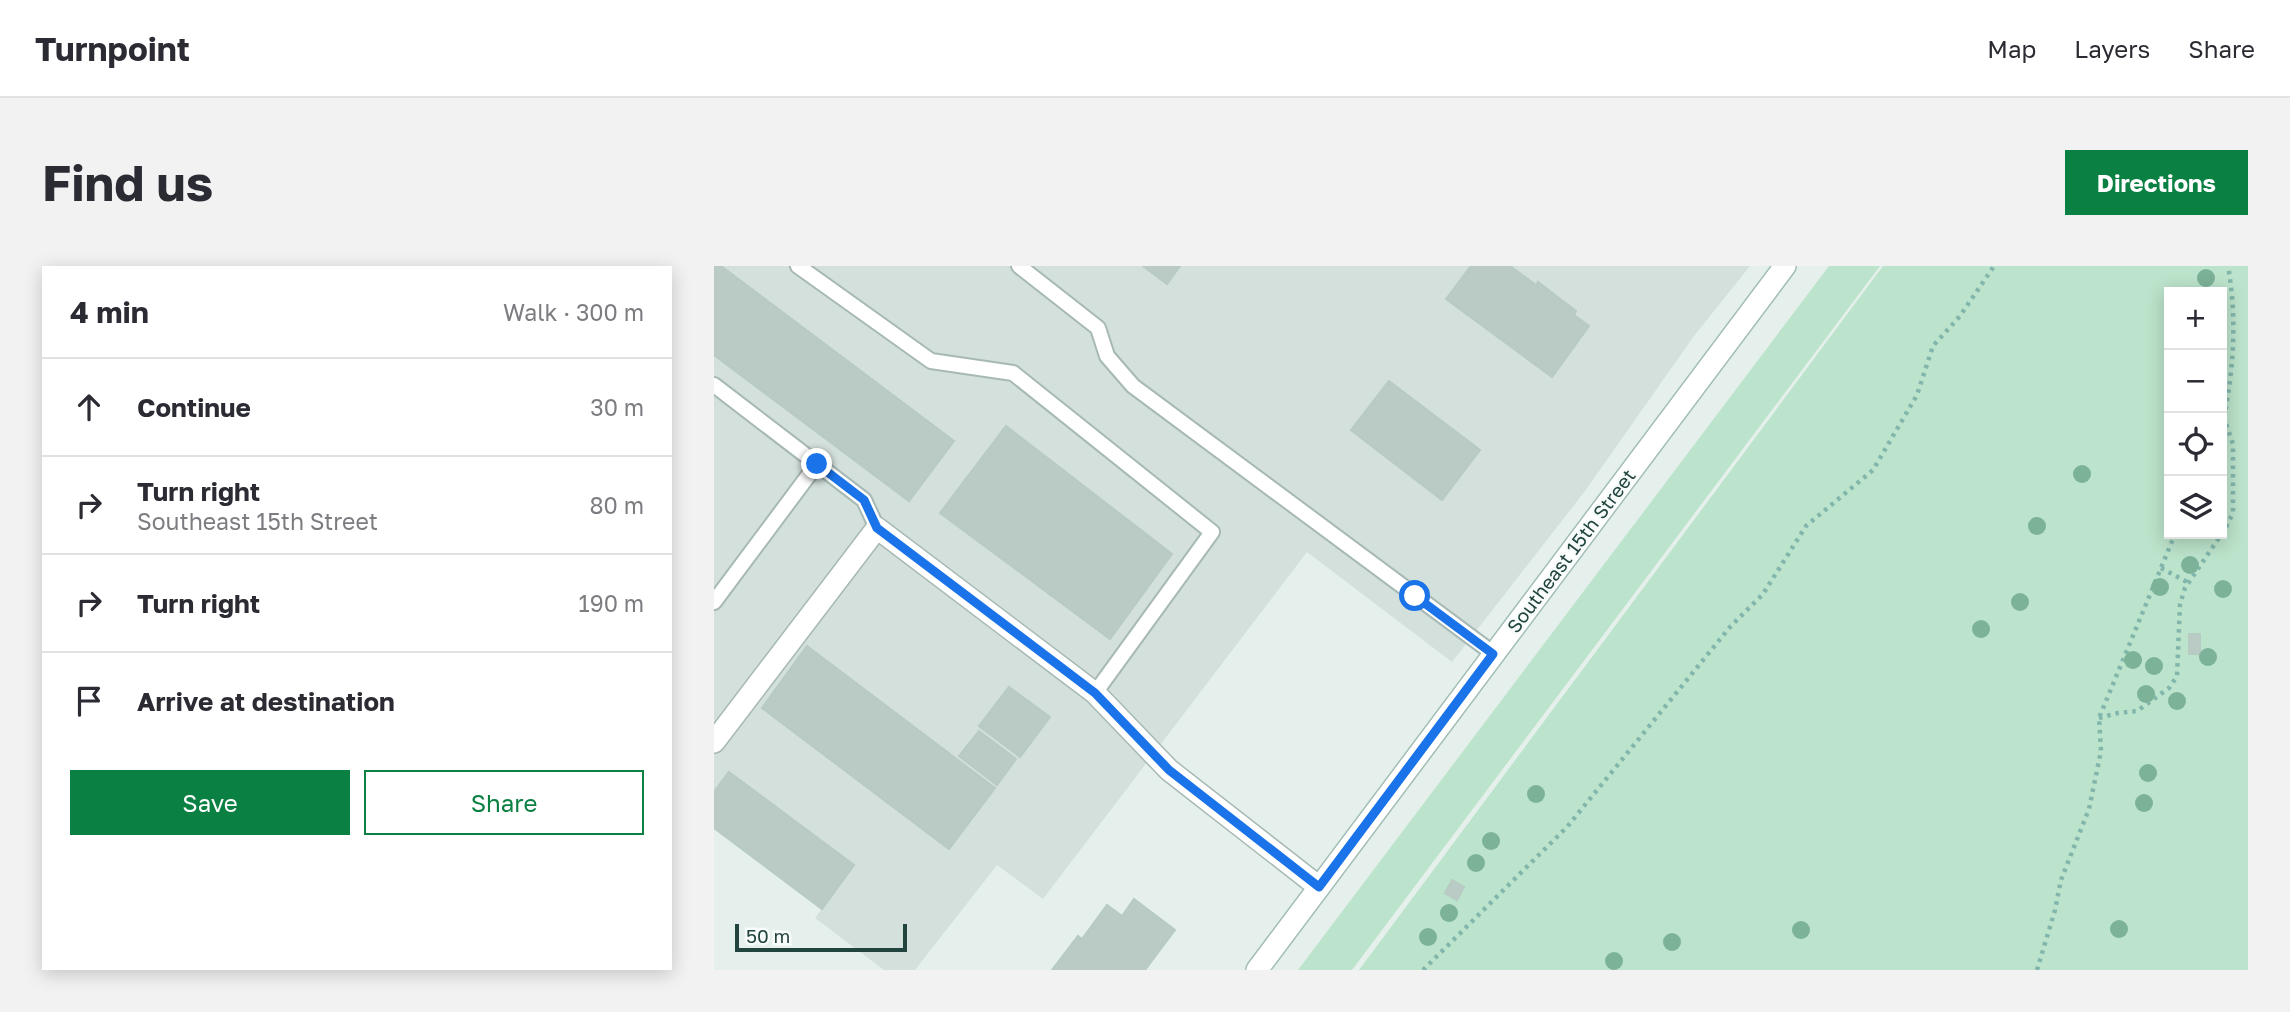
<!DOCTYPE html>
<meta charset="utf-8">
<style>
body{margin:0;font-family:"Golos Text",sans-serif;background:#f2f2f3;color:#2b2b33}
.controls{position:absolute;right:21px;top:21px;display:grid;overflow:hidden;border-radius:0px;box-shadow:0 4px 18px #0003}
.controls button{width:63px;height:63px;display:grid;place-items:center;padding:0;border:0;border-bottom:2px solid #e1e1e2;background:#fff;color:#2b2b33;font:35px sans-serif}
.scale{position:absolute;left:21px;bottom:18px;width:172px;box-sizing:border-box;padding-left:7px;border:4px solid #22443f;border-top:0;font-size:19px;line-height:24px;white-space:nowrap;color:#22443f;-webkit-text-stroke:5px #f7fbf9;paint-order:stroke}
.stop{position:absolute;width:21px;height:21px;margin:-16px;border:5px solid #1a73e8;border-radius:50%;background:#fff}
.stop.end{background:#1a73e8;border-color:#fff;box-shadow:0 2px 7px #0008}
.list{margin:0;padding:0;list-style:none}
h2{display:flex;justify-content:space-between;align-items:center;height:91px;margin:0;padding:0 28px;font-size:30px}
h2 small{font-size:23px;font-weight:400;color:#7c7c81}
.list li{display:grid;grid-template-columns:46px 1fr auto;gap:21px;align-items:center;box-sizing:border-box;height:98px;padding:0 28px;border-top:2px solid #e1e1e2}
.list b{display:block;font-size:26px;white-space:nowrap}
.list p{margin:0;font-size:23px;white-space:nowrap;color:#7c7c81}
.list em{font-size:23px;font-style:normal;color:#7c7c81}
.actions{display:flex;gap:14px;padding:21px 28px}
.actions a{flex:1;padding:16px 0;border:2px solid #0b8043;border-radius:0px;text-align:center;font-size:24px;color:#0b8043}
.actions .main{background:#0b8043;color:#fff}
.icon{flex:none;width:38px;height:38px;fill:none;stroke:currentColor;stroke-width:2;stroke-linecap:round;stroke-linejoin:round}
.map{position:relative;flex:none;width:1534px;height:704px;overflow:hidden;border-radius:0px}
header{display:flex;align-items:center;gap:42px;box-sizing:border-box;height:98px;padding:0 35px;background:#fff;border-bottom:2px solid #e1e1e2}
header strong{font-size:33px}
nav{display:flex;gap:38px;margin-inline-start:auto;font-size:24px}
.intro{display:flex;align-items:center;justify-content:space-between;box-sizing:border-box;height:168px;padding:0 42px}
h1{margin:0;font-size:49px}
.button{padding:18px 32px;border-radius:0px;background:#0b8043;color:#fff;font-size:24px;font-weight:700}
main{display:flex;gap:42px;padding:0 42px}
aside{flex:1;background:#fff;border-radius:0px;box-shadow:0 4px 18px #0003}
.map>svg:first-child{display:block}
.built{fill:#d3e0db}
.green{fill:#bce3cb;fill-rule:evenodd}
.building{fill:#bacbc6;stroke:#b7cac4;stroke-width:2}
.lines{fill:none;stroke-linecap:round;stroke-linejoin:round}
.lane-casing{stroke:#a7b9b5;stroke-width:18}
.street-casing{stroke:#a7b9b5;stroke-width:24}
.secondary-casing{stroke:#a2bdb7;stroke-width:24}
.path{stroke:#82b6ac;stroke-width:4.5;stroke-dasharray:3.5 5;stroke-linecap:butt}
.lane{stroke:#fff;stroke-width:14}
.street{stroke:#fff;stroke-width:21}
.secondary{stroke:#fff;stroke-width:21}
.tree{fill:#7cb298}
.route{stroke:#1a73e8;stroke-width:9}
.labels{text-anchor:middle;stroke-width:5;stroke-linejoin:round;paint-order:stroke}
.street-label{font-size:19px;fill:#22443f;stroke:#f7fbf9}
</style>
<header>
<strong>Turnpoint</strong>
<nav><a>Map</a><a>Layers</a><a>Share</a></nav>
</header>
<div class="intro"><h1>Find us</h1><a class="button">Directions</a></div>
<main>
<aside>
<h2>4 min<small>Walk · 300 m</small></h2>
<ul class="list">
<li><svg class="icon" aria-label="ahead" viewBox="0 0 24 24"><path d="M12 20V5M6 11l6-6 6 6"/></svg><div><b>Continue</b></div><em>30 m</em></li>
<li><svg class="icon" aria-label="right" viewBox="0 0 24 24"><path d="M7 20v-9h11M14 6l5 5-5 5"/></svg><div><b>Turn right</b><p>Southeast 15th Street</p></div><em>80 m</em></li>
<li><svg class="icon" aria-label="right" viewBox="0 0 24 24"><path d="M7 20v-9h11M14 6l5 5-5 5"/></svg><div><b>Turn right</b></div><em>190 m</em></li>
<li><svg class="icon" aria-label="arrive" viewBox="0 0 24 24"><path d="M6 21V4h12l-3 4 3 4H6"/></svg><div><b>Arrive at destination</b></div></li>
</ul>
<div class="actions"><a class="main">Save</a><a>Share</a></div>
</aside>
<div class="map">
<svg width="1534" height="704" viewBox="0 0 1534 704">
<rect width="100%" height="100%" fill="#e5f0ec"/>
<path class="built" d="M0 0H1036L980 70 871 225 738 396 593 286 329 633 283 599 201 704H170L101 652 140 599 15 507 0 526Z"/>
<path class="green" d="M1115 0H1166L638 704H584Z
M1169 0H1534V704H645ZM1455 26H1508V268H1455Z"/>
<path class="building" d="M0 0H7L240 175 195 235 0 89Z
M429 0H466L453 18Z
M757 0H796L822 19 824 16 862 45 860 49 875 60 838 111 732 33Z
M675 115 766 184 728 234 637 164Z
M292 160 458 288 396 373 226 247Z
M1475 368H1486V388H1475Z
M93 380 281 522 235 583 48 442Z
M295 421 336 451 306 491 265 460Z
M265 465 302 493 283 519 245 490Z
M15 506 140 599 108 643 0 562V526Z
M738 614 750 621 743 634 731 627Z
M420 633 461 664 431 704H338L364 670 368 673 393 639 408 650Z"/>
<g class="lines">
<g class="lane-casing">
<path id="lane" d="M84 0 217 95 299 107 498 266 381 427
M305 0 384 62 393 90 419 120 780 388
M0 119 150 234 163 262
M0 336 103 198"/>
</g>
<g class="street-casing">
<path id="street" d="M0 476 163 262 381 427 455 504 605 621"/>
</g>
<g class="secondary-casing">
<path id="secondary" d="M543 704 1071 0"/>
</g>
<path class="path" d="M1510 152C1520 101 1523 51 1514 0
M1447 302 1475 317
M1385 452 1404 447 1423 445 1455 422 1463 410 1466 338 1471 322 1511 263 1519 247V178L1510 152 1508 157
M709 704 853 561 1016 361 1049 328 1092 260 1159 204 1203 129 1219 80 1246 50 1280 0
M1323 704 1341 644 1347 614 1375 543 1387 485 1385 452 1461 268"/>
<use href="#lane" class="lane"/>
<use href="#street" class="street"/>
<use href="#secondary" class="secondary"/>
</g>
<g class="tree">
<circle cx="1492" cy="12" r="9"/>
<circle cx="1368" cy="208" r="9"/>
<circle cx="1323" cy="260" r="9"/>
<circle cx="1476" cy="299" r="9"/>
<circle cx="1446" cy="321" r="9"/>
<circle cx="1509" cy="323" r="9"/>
<circle cx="1306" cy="336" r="9"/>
<circle cx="1267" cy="363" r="9"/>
<circle cx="1494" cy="391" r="9"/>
<circle cx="1419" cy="394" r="9"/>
<circle cx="1440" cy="400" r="9"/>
<circle cx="1432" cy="428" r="9"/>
<circle cx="1463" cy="435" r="9"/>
<circle cx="1434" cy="507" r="9"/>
<circle cx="822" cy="528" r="9"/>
<circle cx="1430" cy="537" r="9"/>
<circle cx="777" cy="575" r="9"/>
<circle cx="762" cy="597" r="9"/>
<circle cx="735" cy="647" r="9"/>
<circle cx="1405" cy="663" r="9"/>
<circle cx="1087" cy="664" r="9"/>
<circle cx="714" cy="671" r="9"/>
<circle cx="958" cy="676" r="9"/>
<circle cx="900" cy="695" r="9"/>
</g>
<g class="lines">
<path class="route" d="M103 198 150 234 163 262 381 427 455 504 605 621 779 388 701 330"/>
</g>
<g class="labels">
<g class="street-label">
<text transform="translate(857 285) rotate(-53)" y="7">Southeast 15th Street</text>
</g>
</g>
</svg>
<div class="controls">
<button>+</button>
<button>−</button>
<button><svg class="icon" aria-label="locate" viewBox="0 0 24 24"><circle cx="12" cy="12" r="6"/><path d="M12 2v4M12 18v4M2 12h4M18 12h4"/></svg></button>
<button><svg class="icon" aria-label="layers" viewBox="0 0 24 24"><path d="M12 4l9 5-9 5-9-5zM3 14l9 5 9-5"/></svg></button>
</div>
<div class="scale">50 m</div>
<div class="stop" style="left:701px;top:330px"></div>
<div class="stop end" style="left:103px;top:198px"></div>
</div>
</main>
